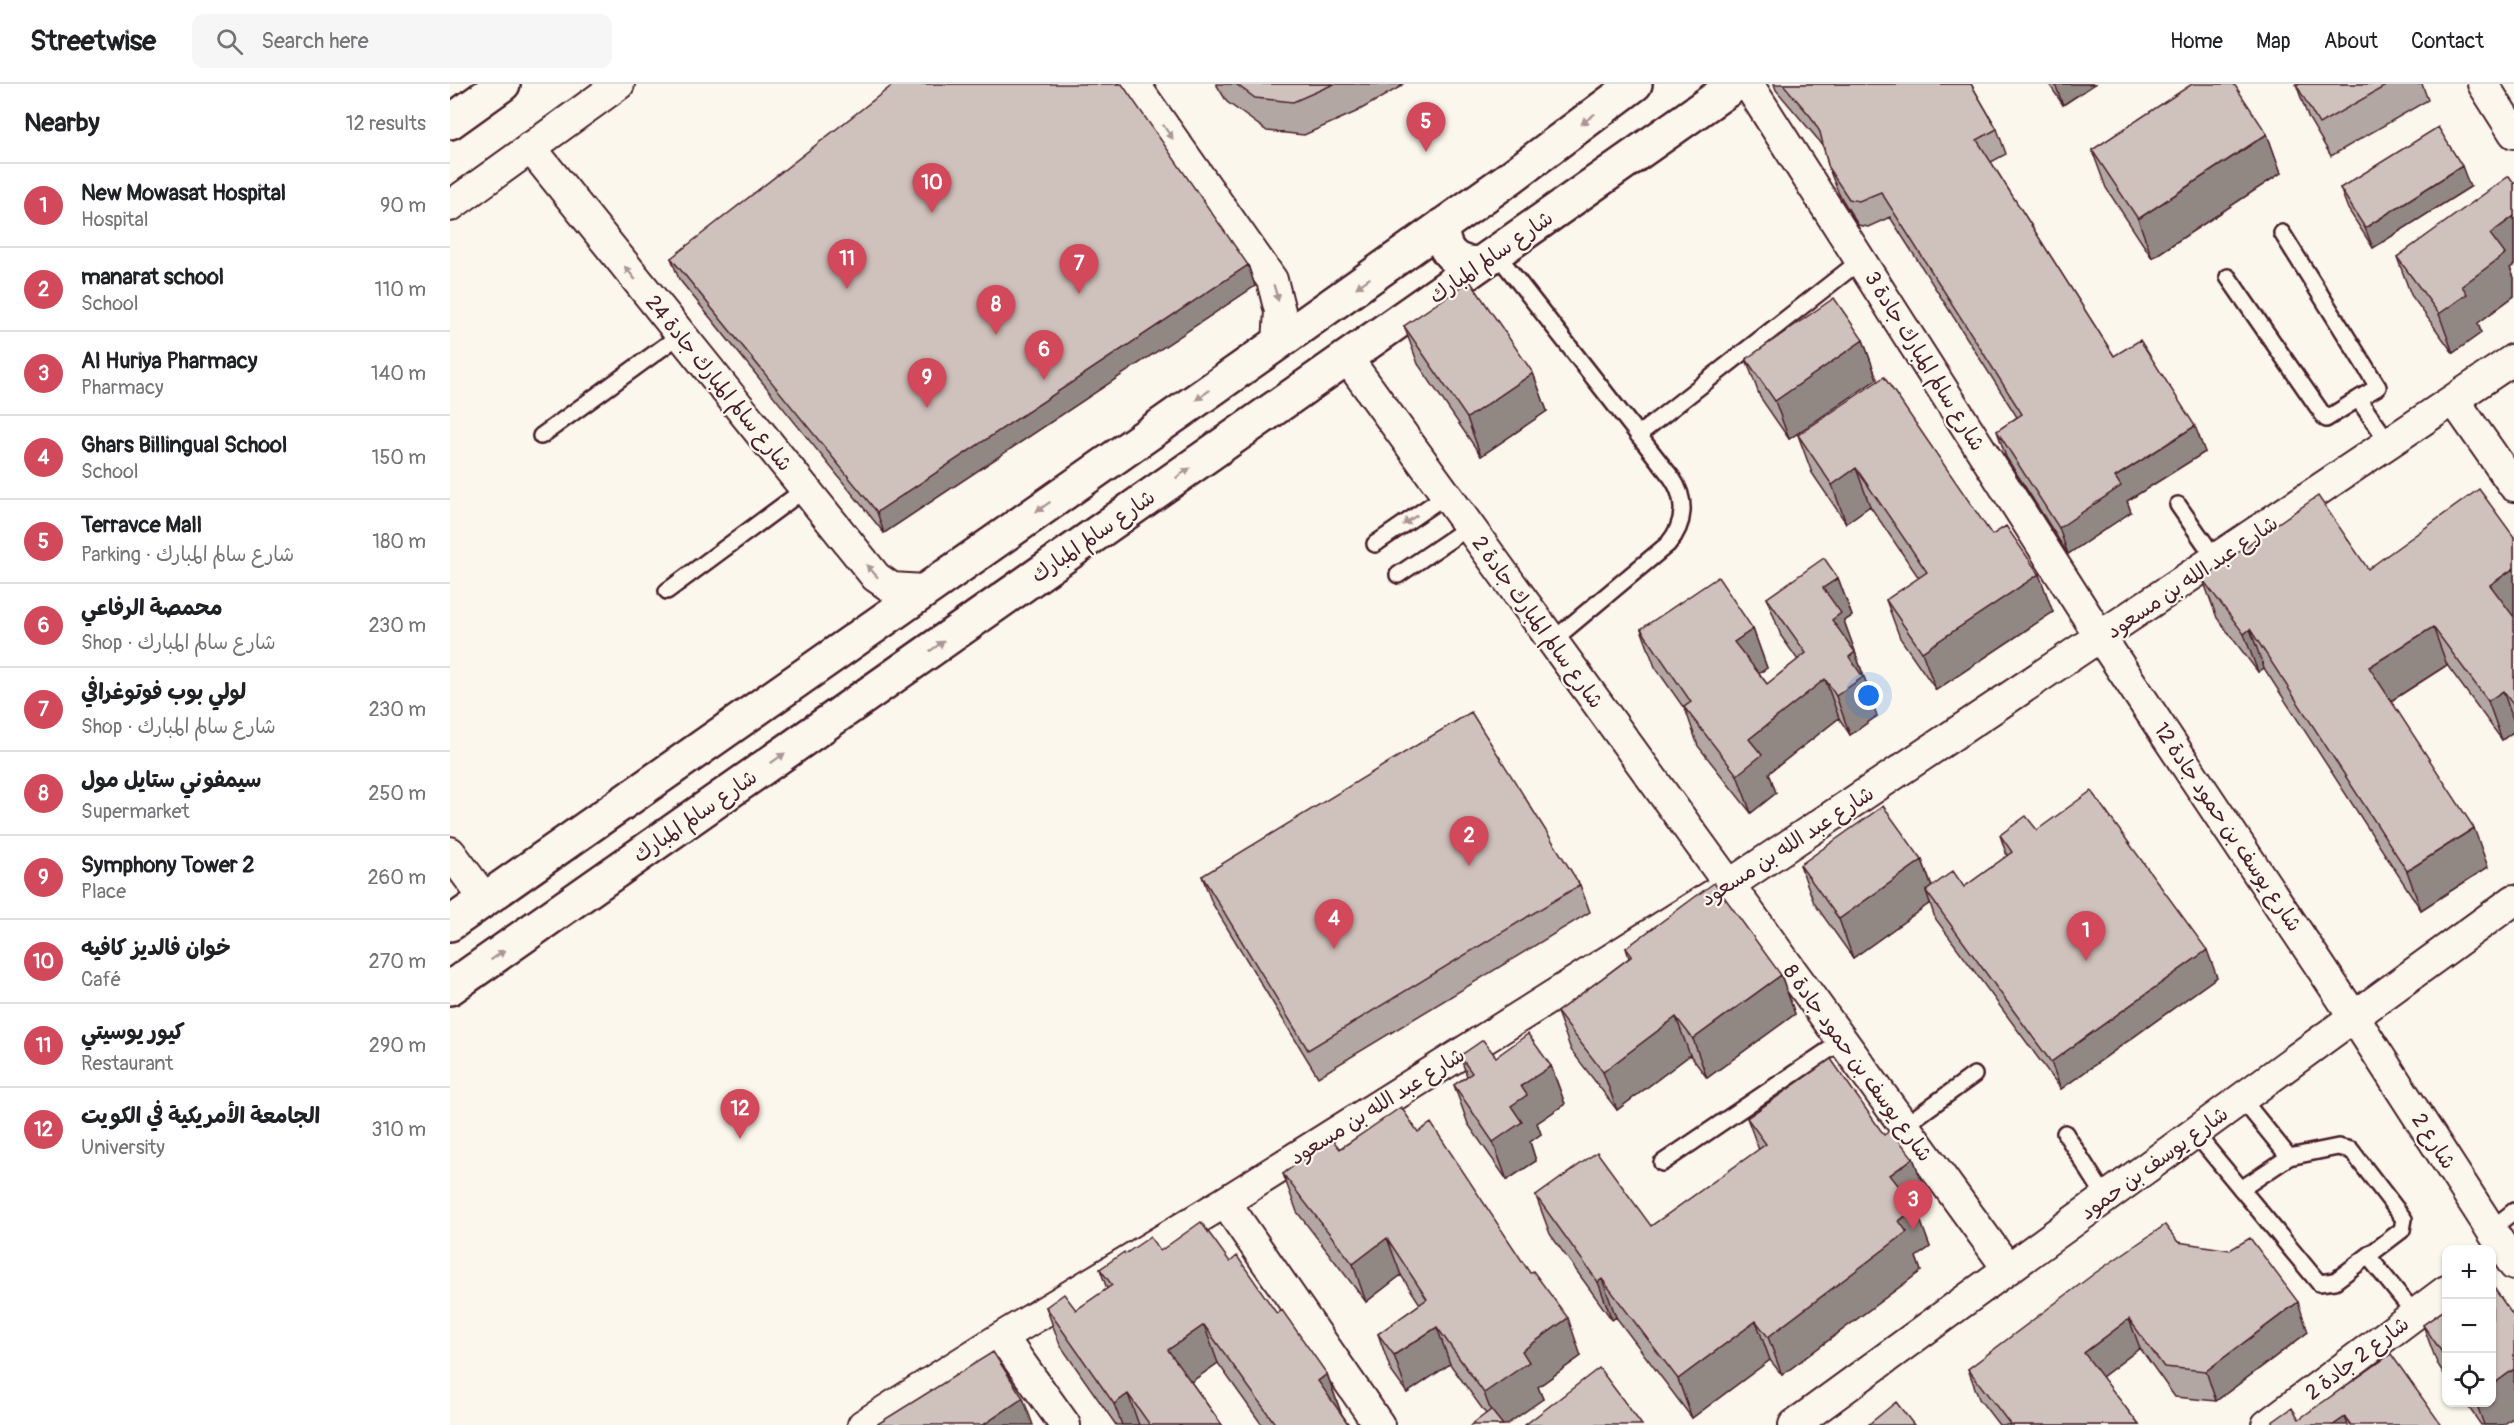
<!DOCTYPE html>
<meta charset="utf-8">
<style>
body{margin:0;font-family:Pangolin,"Playpen Sans Arabic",sans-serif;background:#f6f6f6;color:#202124}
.controls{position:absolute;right:18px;bottom:18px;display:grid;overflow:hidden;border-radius:12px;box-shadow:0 2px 4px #0004}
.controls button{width:54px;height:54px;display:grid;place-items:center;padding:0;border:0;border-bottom:2px solid #e0e0e0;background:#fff;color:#202124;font:30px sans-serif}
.you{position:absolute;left:1419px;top:612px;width:21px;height:21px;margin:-15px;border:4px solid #fff;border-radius:50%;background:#1a73e8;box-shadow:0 0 0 9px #1a73e833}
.badge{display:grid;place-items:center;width:39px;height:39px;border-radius:50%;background:#d1495b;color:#fff;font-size:20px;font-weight:700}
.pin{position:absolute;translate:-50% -50px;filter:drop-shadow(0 2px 3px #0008)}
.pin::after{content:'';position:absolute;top:32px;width:21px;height:18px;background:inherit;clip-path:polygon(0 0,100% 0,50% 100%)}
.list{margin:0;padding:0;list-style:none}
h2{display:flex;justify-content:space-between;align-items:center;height:78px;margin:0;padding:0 24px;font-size:26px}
h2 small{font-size:20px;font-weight:400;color:#757577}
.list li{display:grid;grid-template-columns:39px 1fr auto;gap:18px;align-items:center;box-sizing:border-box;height:84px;padding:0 24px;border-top:2px solid #e0e0e0}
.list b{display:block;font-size:22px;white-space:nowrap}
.list p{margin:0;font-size:20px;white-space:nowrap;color:#757577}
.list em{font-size:20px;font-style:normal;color:#757577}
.icon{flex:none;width:33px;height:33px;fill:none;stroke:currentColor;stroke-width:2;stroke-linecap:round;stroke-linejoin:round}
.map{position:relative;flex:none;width:2064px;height:1341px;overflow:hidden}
header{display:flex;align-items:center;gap:36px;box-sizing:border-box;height:84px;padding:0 30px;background:#fff;border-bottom:2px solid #e0e0e0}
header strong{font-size:28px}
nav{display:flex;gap:33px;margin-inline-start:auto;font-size:21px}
.search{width:420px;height:54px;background:#f6f6f6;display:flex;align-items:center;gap:15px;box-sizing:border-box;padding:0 21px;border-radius:12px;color:#757577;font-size:22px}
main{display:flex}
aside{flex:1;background:#fff}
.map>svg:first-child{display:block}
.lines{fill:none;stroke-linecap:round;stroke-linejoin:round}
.lane-casing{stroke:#4a1f2b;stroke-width:20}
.street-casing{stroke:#4a1f2b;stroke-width:34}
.secondary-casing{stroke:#4a1f2b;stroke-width:38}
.primary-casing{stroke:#4a1f2b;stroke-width:38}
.lane{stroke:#fbf7ec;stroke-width:15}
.street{stroke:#fbf7ec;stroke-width:30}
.secondary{stroke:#fbf7ec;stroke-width:33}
.primary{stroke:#fbf7ec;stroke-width:33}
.wall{fill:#b2a7a2;stroke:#4a1f2b;stroke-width:1.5}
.shaded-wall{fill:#918884;stroke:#4a1f2b;stroke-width:1.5}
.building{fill:#cfc2bc;stroke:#4a1f2b;stroke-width:1.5}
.oneway{fill:#ab9695}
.labels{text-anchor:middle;stroke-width:4.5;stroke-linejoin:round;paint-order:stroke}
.street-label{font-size:21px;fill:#4a1f2b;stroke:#fbf7ec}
</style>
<header>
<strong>Streetwise</strong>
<div class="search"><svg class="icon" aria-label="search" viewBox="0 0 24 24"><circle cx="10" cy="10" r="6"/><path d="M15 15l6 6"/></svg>Search here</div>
<nav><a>Home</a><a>Map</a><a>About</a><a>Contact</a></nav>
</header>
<main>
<aside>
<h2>Nearby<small>12 results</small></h2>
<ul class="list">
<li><span class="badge">1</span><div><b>New Mowasat Hospital</b><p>Hospital</p></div><em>90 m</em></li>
<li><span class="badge">2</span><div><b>manarat school</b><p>School</p></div><em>110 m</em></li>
<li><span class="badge">3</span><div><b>Al Huriya Pharmacy</b><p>Pharmacy</p></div><em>140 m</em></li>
<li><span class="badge">4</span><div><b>Ghars Billingual School</b><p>School</p></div><em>150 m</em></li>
<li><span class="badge">5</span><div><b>Terravce Mall</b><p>Parking · شارع سالم المبارك</p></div><em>180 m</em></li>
<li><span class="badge">6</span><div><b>محمصة الرفاعي</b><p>Shop · شارع سالم المبارك</p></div><em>230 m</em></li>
<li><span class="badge">7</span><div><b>لولي بوب فوتوغرافي</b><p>Shop · شارع سالم المبارك</p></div><em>230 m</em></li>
<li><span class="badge">8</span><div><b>سيمفوني ستايل مول</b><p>Supermarket</p></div><em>250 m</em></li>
<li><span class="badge">9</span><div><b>Symphony Tower 2</b><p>Place</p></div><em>260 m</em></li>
<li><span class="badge">10</span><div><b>خوان فالديز كافيه</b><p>Café</p></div><em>270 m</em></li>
<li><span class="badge">11</span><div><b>كيور يوسيتي</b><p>Restaurant</p></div><em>290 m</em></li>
<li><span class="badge">12</span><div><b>الجامعة الأمريكية في الكويت</b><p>University</p></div><em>310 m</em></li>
</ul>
</aside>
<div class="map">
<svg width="2064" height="1341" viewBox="0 0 2064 1341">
<rect width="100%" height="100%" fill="#fbf7ec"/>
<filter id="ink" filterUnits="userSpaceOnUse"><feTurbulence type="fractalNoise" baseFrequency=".0167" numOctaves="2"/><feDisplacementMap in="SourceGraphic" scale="12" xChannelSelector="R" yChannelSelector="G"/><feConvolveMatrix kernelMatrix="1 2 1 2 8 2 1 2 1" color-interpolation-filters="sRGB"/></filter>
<g filter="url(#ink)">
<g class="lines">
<g class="lane-casing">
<path id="lane" d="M1832 149 1928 303 1908 315 1940 360
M1046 169 1222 394C1237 416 1235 440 1218 460L1102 557
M1778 193 1876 335 1908 315
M1188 351 1411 176
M91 352 230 251
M1728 421 1767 477
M925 460 996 411
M948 491 1019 443
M217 507 355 405
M1792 1015 1839 1073
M1454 1042 1524 991
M1615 1049 1656 1114
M1745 1049 1869 1199 1885 1197 1952 1146 1954 1135 1901 1066 1888 1063 1839 1073 1791 1105
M1212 1079 1392 957
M2040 1146 2064 1127
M1918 1172 1965 1230"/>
</g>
<g class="street-casing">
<path id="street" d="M684 0 822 196 830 227 828 259
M1298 0 1651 554 1904 933 2064 1181
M2033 0 2064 49
M80 63 426 493 442 504 474 506
M0 122 169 0
M897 274 1558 1185
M2004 316 2064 402
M0 768 34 814
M775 1118 929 1341
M552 1253 615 1341
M413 1341 552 1253 775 1118 1279 801 2064 275
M1344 1341 2064 816
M1817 1341 1996 1207"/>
</g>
<g class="secondary-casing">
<path id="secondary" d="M993 141C990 166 1005 182 1031 179
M0 840 828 259 1061 93 1185 0
M0 904 1286 0"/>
</g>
<g class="primary-casing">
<path id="primary" d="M0 38 53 0"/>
</g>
<use href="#lane" class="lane"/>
<use href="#street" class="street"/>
<use href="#secondary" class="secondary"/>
<use href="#primary" class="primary"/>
</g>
<path class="wall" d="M766 0H953L950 3 906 28 854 51 817 47 777 18Z
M1324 0H1521L1547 45 1556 70 1541 78 1664 272 1755 368 1677 417 1681 428 1618 470 1556 373 1547 347 1567 333 1440 133 1418 143 1408 141 1389 110 1379 85 1374 65 1371 59 1326 6Z
M1599 0H1645L1613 21Z
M1846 0H1972L1978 16 1881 72 1858 33Z
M1817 50 1831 89 1702 174 1656 104 1642 66Z
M2064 99V181L2060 184 2064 194V212L2028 239 2031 249 2003 269 1961 211 1947 173Z
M2020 103 1923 164 1898 125 1890 104Z
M221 174 798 181 805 202 434 449 229 195Z
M954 242 1083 289 1097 327 1031 372 968 280Z
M1413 256 1427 295 1339 355 1310 313 1296 275Z
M1348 351 1542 451 1603 528 1486 606 1450 554 1436 516 1469 494 1420 422 1396 439 1362 389Z
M2064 453V647L2052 656 1997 581 1941 617 2038 783 1971 826 1814 584 1808 588 1767 534 1753 496 1918 485Z
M1388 494 1402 532 1394 537 1419 607 1418 608 1427 632 1400 651 1389 634 1319 689 1326 709 1301 729 1248 662 1236 627 1205 583 1191 545H1303L1317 584 1309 589 1317 600 1348 576 1331 552 1317 514Z
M1587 746 1767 893 1611 1005 1485 834 1480 819 1403 874 1364 819 1350 781 1472 776 1482 803H1514L1557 772 1550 751Z
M752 792 1130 801 1140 828 868 993 762 819Z
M1176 864 1331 891 1345 930 1257 994 1240 971 1167 1026 1121 966 1107 928 1179 874Z
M1010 972 1046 973 1101 982 1115 1020 1087 1039 1091 1050 1080 1058 1086 1077 1057 1096 1018 1040 1004 1001 1017 992Z
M1297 1034 1434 1051 1463 1074 1477 1112 1464 1122 1480 1163 1466 1173 1471 1187 1332 1291 1320 1276 1242 1334 1166 1233 1162 1236 1100 1150 1086 1112 1201 1142 1309 1066Z
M968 1048 1131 1272 1088 1303 1093 1315 1036 1330 1000 1280 957 1309 941 1287 928 1250 970 1220 951 1191 916 1218 847 1128 833 1090 890 1065Z
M1728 1158 1858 1248 1766 1317 1725 1313 1690 1264 1652 1293 1689 1341H1549L1529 1315 1518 1285Z
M710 1167 780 1178 827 1230 877 1290 891 1329 899 1341H812L768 1279 741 1298 772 1341H666L610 1261 596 1223 626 1226 657 1205 650 1185 675 1170Z
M1996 1225V1293L1987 1279 1973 1241Z
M2015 1318H2042L2053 1341H2031Z"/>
<path class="shaded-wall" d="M1605 0H1645L1613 21Z
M1817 50 1831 89 1702 174 1688 135Z
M2012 82 2020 103 1923 164 1915 144Z
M2064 132V181L2060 184 2064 194V212L2028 239 2031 249 2003 269 1989 230 2012 202 2040 150Z
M798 181 805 202 434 449 427 428Z
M1413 256 1427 295 1339 355 1325 317Z
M1083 289 1097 327 1031 372 1017 334Z
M1745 342 1755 368 1677 417 1681 428 1618 470 1609 444 1665 393Z
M1406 384 1420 422 1396 439 1382 401Z
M2064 484V532L2054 540 2040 501Z
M1589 490 1603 528 1486 606 1472 568Z
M1388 494 1402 532 1394 537 1405 567 1396 574 1382 536 1373 504Z
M1983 543 1997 581 1933 622 1919 583Z
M1303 545 1317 584 1298 597 1284 558Z
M1800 545 1814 584 1808 588 1794 550Z
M1405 568 1419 607 1418 608 1427 632 1400 651 1386 612 1399 573Z
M1375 595 1389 634 1319 689 1326 709 1301 729 1287 691 1299 655Z
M2053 607 2064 638V647L2052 656 2038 617Z
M2024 744 2038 783 1971 826 1957 787Z
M1472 776 1486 815 1476 807 1480 819 1403 874 1389 835Z
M1757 866 1767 893 1611 1005 1601 978Z
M1331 891 1345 930 1257 994 1243 955Z
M1226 933 1240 971 1167 1026 1153 988Z
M1101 982 1115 1020 1087 1039 1091 1050 1080 1058 1086 1077 1057 1096 1043 1058 1071 1002Z
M1463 1074 1477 1112 1454 1129 1440 1091Z
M1466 1124 1480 1163 1466 1173 1471 1187 1332 1291 1318 1253 1449 1137Z
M937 1154 951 1191 916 1218 903 1180Z
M1152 1195 1166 1233 1162 1236 1148 1198Z
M1848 1218 1858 1248 1766 1317 1756 1287Z
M1118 1234 1131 1272 1088 1303 1093 1315 1056 1341H1046L1034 1309 1072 1267Z
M1679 1235 1690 1264 1644 1299 1634 1269Z
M1306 1237 1320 1276 1242 1334 1228 1295Z
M754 1241 768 1279 732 1304 718 1266Z
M987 1243 1000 1280 957 1309 944 1271Z
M2064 1285V1333L2053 1341H2034L2026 1318H2042V1301Z
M877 1290 891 1329 882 1335 868 1297Z
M678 1310 689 1341H672L664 1320Z
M573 1314 583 1341H533Z
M1895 1333 1898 1341H1883Z"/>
<path class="building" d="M444 0H672L798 181 427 428 221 174Z
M786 0H884L843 18 805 14Z
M1333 0H1521L1547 45 1527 56 1664 272 1690 256 1745 342 1665 393 1671 402 1609 444 1547 347 1572 330 1431 108 1409 117 1399 115 1379 85 1370 48 1361 33Z
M1742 0H1784L1817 50 1688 135 1642 66Z
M1846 0H1939L1869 40Z
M1988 43 2012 82 1915 144 1890 104Z
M2059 92 2064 99V132L2040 150 2055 170 2012 202 2017 210 1989 230 1947 173Z
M1020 197 1083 289 1017 334 954 242Z
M1384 214 1413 256 1325 317 1296 275Z
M1434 293 1542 451 1556 442 1589 490 1472 568 1436 516 1477 488 1406 384 1382 401 1348 351Z
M2029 405 2064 453V484L2040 501 2064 533V622L2053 607 2038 617 1983 543 1919 583 2024 744 1957 787 1800 545 1794 550 1753 496 1812 450 1868 412 1918 485Z
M1374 474 1388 494 1373 504 1391 529 1382 536 1405 568 1399 573 1413 593 1386 612 1375 595 1299 655 1312 671 1287 691 1234 623 1241 618 1191 545 1268 493 1303 545 1284 558 1317 600 1356 569 1317 514Z
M1021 628 1130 801 858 966 752 792Z
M1641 707 1757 866 1601 978 1476 807 1503 787 1514 803 1562 768 1550 751 1576 732 1587 746Z
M1433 722 1472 776 1389 835 1350 781Z
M1264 799 1331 891 1243 955 1226 933 1153 988 1107 928 1182 872 1176 864Z
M1078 950 1101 982 1071 1002 1077 1011 1061 1022 1072 1038 1043 1058 1004 1001 1022 989 1010 972 1033 956 1046 973Z
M1381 975 1434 1051 1441 1046 1463 1074 1440 1091 1466 1124 1449 1137 1457 1148 1318 1253 1306 1237 1228 1295 1152 1195 1148 1198 1086 1112 1147 1068 1201 1142 1316 1060 1297 1034Z
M951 1023 968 1048 981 1039 1080 1189 1083 1187 1118 1234 1072 1267 1079 1278 1034 1309 987 1243 944 1271 928 1250 977 1215 937 1154 903 1180 833 1090 881 1054 890 1065Z
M751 1138 780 1178 787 1172 827 1230 832 1226 877 1290 868 1297 899 1341H826L754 1241 718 1266 772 1341H700L678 1310 664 1320 596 1223 614 1210 626 1226 662 1201 650 1185 674 1168 675 1170 700 1153 710 1167Z
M1715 1141 1728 1158 1780 1166 1800 1154 1848 1218 1756 1287 1714 1283 1679 1235 1634 1269 1689 1341H1558L1560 1340 1518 1285 1645 1189Z
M2042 1201 2064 1233V1285L2042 1301Z
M1996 1225V1274L1973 1241Z
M543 1268 573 1314 533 1341H426Z
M1941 1270 1990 1339 1987 1341H1901L1895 1333 1883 1341H1818L1842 1324 1849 1335Z
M1149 1284 1192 1341H1075Z
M1446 1318 1464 1341H1418Z
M1041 1326 1053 1341H1021Z"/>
<defs><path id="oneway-solid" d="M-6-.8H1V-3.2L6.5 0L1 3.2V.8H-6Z" transform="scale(1.5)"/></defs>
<g class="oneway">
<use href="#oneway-solid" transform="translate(1138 35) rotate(143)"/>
<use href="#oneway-solid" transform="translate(718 48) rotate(55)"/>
<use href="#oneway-solid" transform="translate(180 189) rotate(-129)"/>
<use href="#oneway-solid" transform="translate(913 199) rotate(145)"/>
<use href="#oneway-solid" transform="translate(826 209) rotate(74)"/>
<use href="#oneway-solid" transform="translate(753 311) rotate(145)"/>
<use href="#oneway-solid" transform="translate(733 389) rotate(-35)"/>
<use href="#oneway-solid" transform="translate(593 423) rotate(145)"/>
<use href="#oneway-solid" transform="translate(960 436) rotate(146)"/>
<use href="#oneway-solid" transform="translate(422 487) rotate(-132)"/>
<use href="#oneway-solid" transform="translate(487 562) rotate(-35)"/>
<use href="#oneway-solid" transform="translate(328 674) rotate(-35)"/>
<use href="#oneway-solid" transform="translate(48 871) rotate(-35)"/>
</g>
</g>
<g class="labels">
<g class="street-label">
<text transform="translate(1041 173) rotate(-35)" y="7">شارع سالم المبارك</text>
<text transform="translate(1475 277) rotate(58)" y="7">شارع سالم المبارك جادة 3</text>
<text transform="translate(269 299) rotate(51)" y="7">شارع سالم المبارك جادة 24</text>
<text transform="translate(643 452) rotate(-35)" y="7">شارع سالم المبارك</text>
<text transform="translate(1742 493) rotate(-34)" y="7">شارع عبد الله بن مسعود</text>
<text transform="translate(1088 538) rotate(54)" y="7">شارع سالم المبارك جادة 2</text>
<text transform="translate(245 732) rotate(-35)" y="7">شارع سالم المبارك</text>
<text transform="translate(1778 743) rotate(56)" y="7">شارع يوسف بن حمود جادة 12</text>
<text transform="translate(1337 762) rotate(-33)" y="7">شارع عبد الله بن مسعود</text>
<text transform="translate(1408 979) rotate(54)" y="7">شارع يوسف بن حمود جادة 8</text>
<text transform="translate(927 1022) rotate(-32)" y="7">شارع عبد الله بن مسعود</text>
<text transform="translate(1984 1057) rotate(57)" y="7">شارع 2</text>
<text transform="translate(1704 1079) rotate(-36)" y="7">شارع يوسف بن حمود</text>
<text transform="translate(1907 1274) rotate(-37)" y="7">شارع 2 جادة 2</text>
</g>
</g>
</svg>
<div class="controls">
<button>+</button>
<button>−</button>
<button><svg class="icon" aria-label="locate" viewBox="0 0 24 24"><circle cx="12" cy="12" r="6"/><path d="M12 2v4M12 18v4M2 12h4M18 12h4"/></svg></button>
</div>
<div class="you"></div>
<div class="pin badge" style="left:1636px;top:877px">1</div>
<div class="pin badge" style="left:1019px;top:782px">2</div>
<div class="pin badge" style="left:1463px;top:1146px">3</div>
<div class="pin badge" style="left:884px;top:865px">4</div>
<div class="pin badge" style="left:976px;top:68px">5</div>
<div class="pin badge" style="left:594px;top:296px">6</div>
<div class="pin badge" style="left:629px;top:210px">7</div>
<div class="pin badge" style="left:546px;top:251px">8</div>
<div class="pin badge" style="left:477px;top:324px">9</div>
<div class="pin badge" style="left:482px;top:129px">10</div>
<div class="pin badge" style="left:397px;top:205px">11</div>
<div class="pin badge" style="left:290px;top:1055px">12</div>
</div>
</main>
